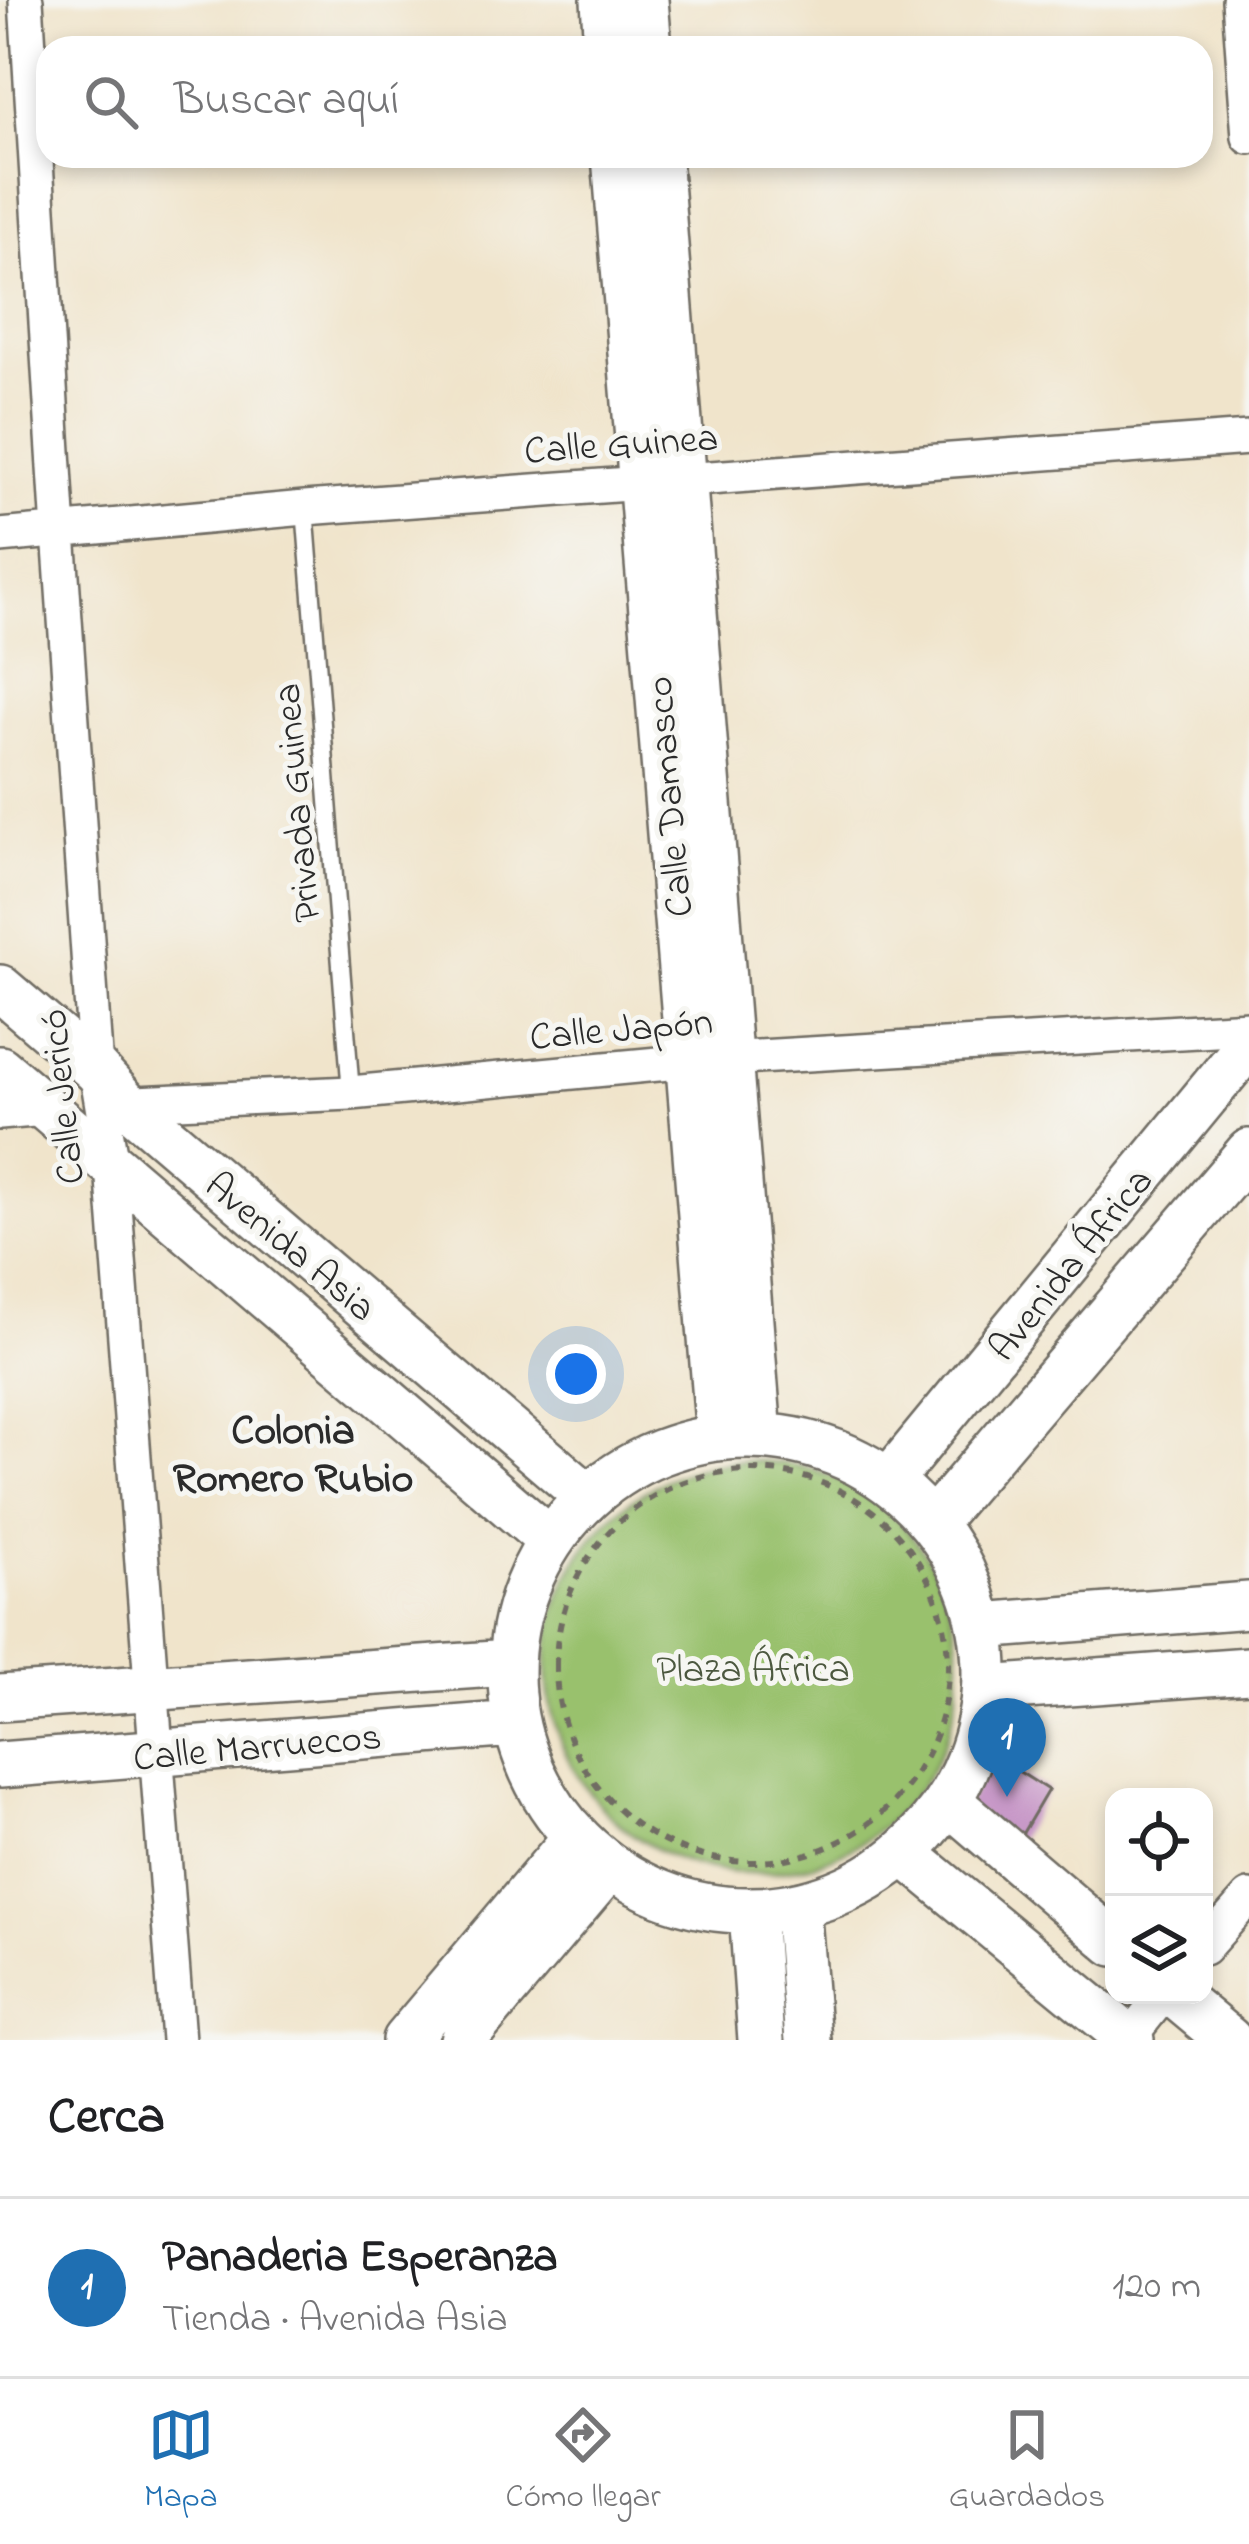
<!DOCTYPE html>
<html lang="es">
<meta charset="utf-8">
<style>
body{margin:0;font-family:"Indie Flower",sans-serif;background:#f2f2f2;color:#202124}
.controls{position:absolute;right:36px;bottom:36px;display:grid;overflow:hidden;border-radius:24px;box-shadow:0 6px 18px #0003}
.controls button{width:108px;height:108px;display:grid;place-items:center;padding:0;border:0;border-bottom:3px solid #e0e0e0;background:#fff;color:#202124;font:60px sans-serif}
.you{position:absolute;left:576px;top:1374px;width:42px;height:42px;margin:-30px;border:9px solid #fff;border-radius:50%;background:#1a73e8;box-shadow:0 0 0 18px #1a73e833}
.badge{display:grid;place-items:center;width:78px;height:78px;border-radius:50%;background:#1f6fb2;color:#fff;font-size:39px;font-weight:700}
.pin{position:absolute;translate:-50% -99px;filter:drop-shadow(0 3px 6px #0008)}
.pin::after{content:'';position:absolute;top:63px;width:42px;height:36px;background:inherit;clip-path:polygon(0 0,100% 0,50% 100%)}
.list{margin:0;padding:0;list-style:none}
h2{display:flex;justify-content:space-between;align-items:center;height:156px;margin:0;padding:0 48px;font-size:51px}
h2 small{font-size:39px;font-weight:400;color:#757577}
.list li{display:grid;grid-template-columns:78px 1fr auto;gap:36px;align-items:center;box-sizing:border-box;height:180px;padding:0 48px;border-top:3px solid #e0e0e0}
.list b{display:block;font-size:45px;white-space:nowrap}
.list p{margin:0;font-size:39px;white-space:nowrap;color:#757577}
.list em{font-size:39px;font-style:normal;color:#757577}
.icon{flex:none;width:66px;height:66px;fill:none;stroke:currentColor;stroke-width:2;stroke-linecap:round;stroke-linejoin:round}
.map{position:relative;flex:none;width:1249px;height:2040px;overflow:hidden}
.search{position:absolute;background:#fff;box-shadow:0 6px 18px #0003;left:36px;right:36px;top:36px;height:132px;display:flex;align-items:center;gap:30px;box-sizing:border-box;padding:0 42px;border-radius:36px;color:#757577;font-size:45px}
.sheet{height:336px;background:#fff}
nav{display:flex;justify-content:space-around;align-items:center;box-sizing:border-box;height:168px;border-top:3px solid #e0e0e0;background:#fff;font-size:33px;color:#757577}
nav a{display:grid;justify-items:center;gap:6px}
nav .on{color:#1f6fb2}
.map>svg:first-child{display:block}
.green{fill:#99c16d;stroke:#62764c;stroke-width:3}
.building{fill:#c899c8}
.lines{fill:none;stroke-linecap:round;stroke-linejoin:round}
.lane-casing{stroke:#706c63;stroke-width:21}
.street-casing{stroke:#706c63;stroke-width:38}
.secondary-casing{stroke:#706c63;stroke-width:50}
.path{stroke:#706c63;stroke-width:6;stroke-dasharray:9 9;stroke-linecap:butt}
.lane{stroke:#fff;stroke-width:16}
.street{stroke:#fff;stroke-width:33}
.secondary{stroke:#fff;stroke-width:45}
.labels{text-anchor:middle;stroke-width:10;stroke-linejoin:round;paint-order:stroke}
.street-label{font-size:39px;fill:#2b2b2b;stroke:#f6f6f2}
.park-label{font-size:39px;fill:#4c583f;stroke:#f6f6f2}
.neighbourhood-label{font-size:42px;font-weight:bold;fill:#2b2b2b;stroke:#f6f6f2}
</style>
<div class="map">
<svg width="1249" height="2040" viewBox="0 0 1249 2040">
<rect width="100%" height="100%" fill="#f6f6f2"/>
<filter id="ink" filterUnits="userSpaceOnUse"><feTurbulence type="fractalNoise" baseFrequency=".00833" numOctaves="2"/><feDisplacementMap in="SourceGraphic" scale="24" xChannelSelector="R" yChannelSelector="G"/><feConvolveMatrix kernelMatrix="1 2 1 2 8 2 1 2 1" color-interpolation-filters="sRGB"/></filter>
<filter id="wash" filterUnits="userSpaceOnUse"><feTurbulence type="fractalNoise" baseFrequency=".004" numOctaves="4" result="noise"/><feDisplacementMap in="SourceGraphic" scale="48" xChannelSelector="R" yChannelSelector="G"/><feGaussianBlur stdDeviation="2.7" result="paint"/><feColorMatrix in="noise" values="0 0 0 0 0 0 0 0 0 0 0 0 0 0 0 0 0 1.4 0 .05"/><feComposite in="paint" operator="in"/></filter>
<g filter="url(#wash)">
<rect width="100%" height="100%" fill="#f0e4cb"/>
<path class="green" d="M547 1667a206 206 0 1 1 412 0a206 206 0 1 1-412 0Z"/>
<g id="blocks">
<path class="building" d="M993 1755 1048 1790 1018 1841 966 1805Z"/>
</g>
</g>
<g filter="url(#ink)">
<use href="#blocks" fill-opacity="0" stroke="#706c63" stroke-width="3"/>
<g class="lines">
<g class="lane-casing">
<path id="lane" d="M305 508 351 1093"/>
</g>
<g class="street-casing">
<path id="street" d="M26 0 59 532 96 1070 112 1166 178 2040
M1239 0 1249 137
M0 536 305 508 1249 438
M114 1104 351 1093 690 1061 1249 1028
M0 1113 56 1108
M1204 1948 1249 1897
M1127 2040 1163 1995"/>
</g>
<g class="secondary-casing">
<path id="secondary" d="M604 0 607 48
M645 0 649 48
M615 156 719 1437
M658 156 759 1436
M0 988 96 1070 125 1102 588 1497
M0 1069 551 1541
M511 1673a237 237 0 1 1 474 0a237 237 0 1 1-474 0Z
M889 1481 1249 1044
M933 1522 1249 1152
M982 1626 1249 1605
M986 1689 1249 1670
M0 1698 509 1663
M0 1765 514 1724
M948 1801 1114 1943
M904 1853 1131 2040
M797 1906 808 2040
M752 1911 761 2040
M1175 1995 1229 2040
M405 2040 575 1838
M463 2040 609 1867"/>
</g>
<path class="path" d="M556 1666a196 196 0 1 1 392 0a196 196 0 1 1-392 0Z"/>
<use href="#lane" class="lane"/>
<use href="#street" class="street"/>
<use href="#secondary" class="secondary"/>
</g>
</g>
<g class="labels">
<g class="street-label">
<text transform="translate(621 442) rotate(-4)" y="14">Calle Guinea</text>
<text transform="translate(667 797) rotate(-95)" y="14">Calle Damasco</text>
<text transform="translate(295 803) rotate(-95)" y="14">Privada Guinea</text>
<text transform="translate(621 1027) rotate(-5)" y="14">Calle Japón</text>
<text transform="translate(60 1097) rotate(-96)" y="14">Calle Jericó</text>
<text transform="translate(292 1245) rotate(40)" y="14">Avenida Asia</text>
<text transform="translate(1069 1263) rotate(-51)" y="14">Avenida África</text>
<text transform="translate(257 1745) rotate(-5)" y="14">Calle Marruecos</text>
</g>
<g class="park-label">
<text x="753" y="1681">Plaza África</text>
</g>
<g class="neighbourhood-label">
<text x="293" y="1443">Colonia<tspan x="293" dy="48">Romero Rubio</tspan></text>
</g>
</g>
</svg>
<div class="controls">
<button><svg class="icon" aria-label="locate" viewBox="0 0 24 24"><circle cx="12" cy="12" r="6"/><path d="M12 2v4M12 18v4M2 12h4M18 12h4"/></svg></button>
<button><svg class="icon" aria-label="layers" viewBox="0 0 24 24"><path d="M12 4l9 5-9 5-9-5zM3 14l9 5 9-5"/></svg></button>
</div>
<div class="you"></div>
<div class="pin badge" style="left:1007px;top:1797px">1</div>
<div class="search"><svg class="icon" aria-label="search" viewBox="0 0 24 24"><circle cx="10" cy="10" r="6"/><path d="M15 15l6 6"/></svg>Buscar aquí</div>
</div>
<section class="sheet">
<h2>Cerca<small></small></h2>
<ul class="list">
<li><span class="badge">1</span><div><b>Panaderia Esperanza</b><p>Tienda · Avenida Asia</p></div><em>120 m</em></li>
</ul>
</section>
<nav>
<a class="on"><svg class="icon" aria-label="map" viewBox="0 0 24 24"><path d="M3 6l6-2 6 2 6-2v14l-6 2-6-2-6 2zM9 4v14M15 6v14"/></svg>Mapa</a>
<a><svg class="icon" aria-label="directions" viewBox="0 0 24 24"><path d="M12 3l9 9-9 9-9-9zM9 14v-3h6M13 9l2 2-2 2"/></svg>Cómo llegar</a>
<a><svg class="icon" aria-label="saved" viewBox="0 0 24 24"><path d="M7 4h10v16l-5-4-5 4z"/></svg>Guardados</a>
</nav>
